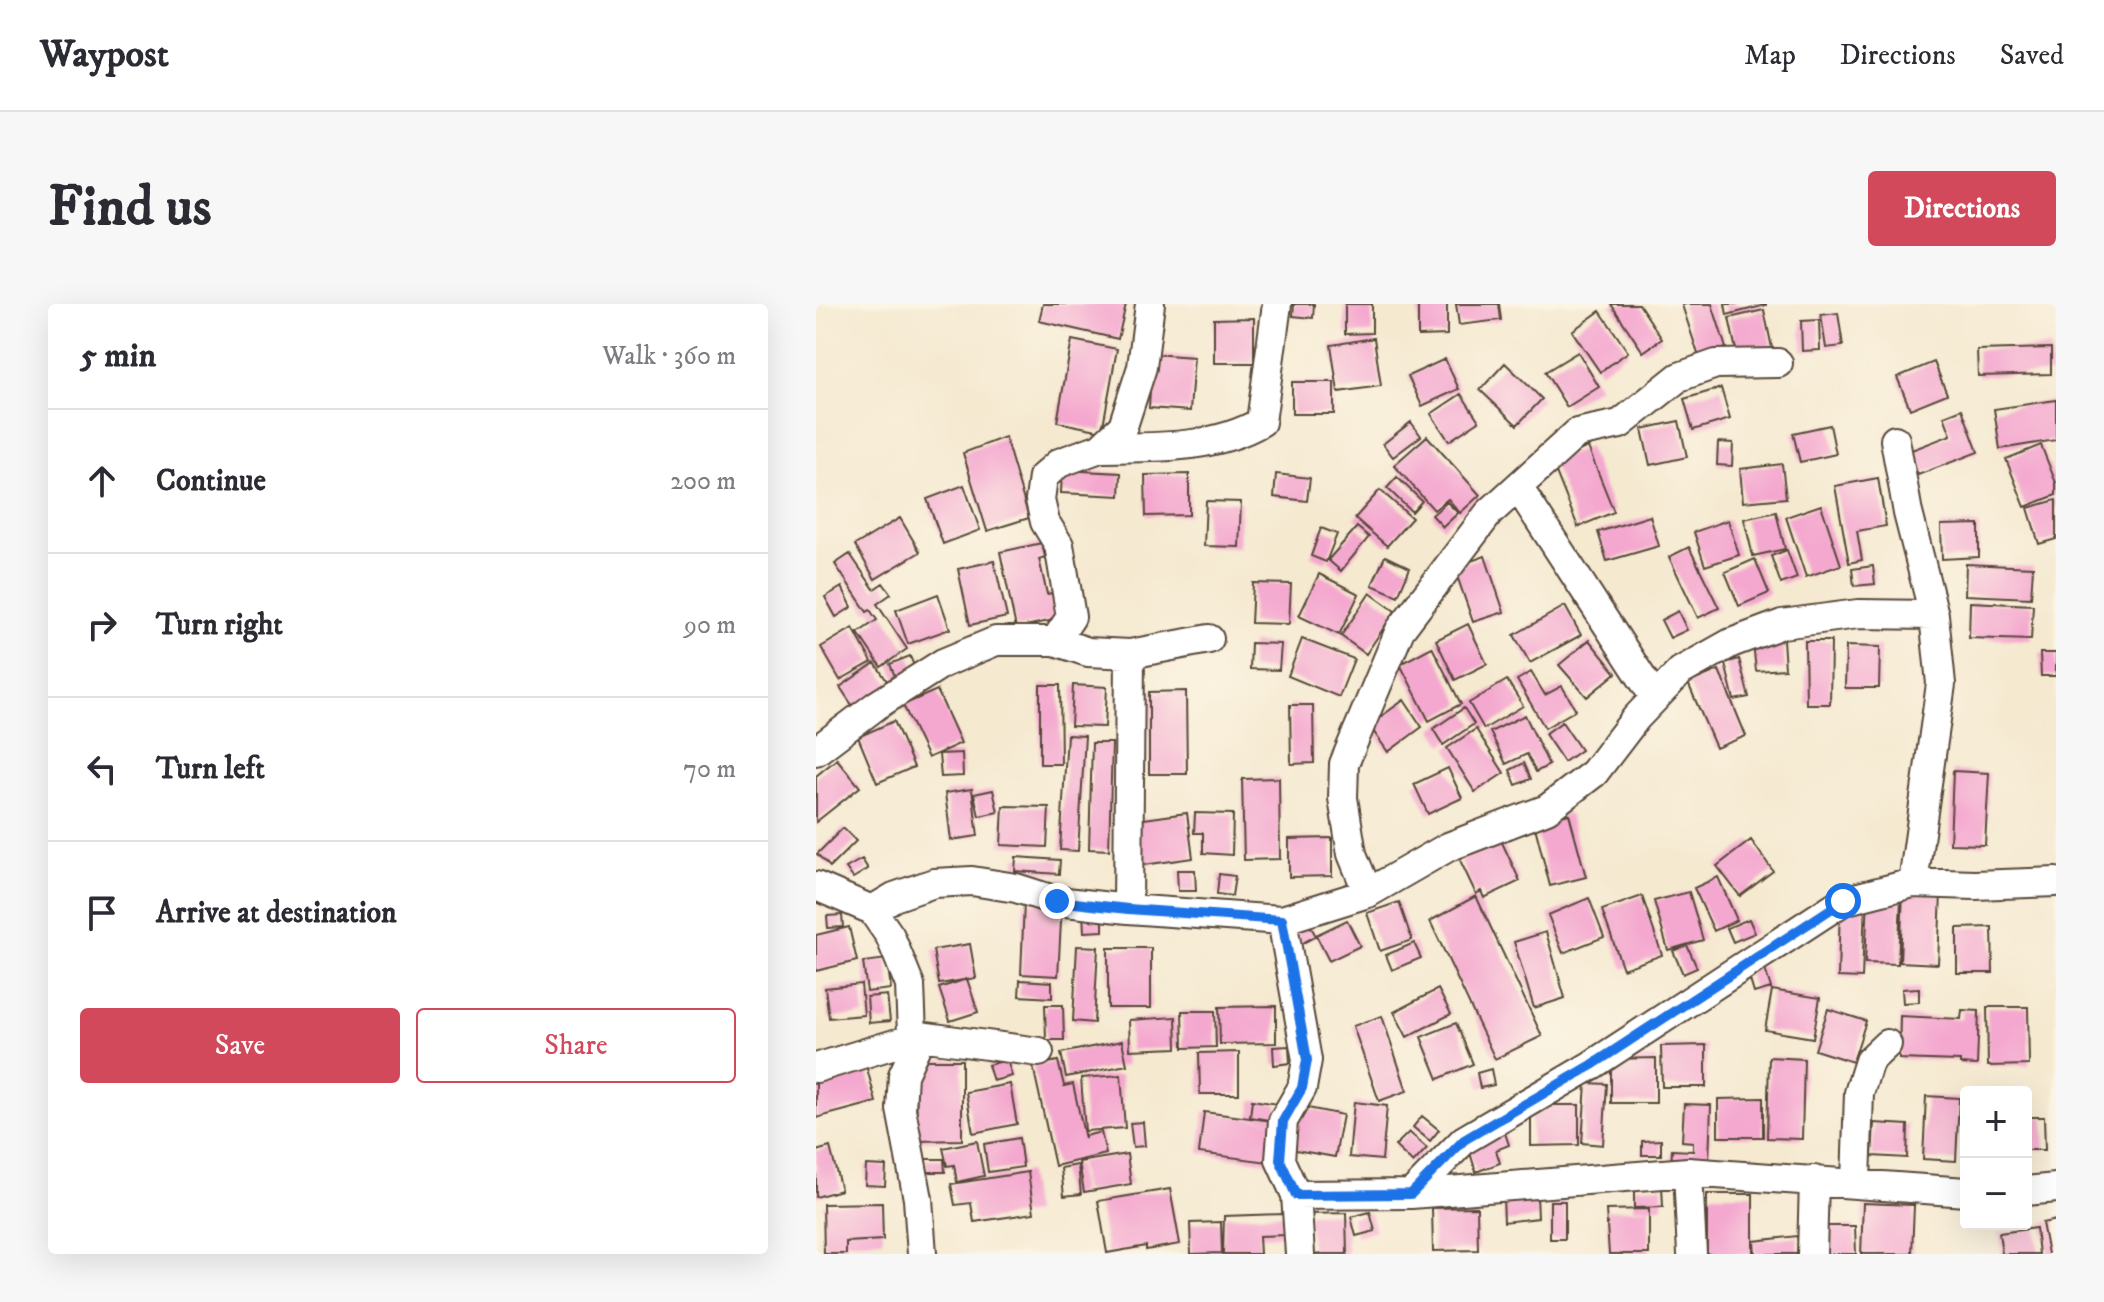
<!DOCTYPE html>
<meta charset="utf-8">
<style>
body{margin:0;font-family:"IM FELL DW Pica",serif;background:#f7f7f7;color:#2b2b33}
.controls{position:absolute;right:24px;bottom:24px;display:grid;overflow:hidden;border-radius:8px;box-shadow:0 8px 32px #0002}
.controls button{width:72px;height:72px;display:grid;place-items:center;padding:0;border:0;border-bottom:2px solid #e1e1e2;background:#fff;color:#2b2b33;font:40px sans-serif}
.stop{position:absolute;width:24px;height:24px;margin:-18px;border:6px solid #1a73e8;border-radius:50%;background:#fff}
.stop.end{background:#1a73e8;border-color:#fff;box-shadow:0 2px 8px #0008}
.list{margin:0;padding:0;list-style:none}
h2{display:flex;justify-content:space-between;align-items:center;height:104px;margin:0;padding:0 32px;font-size:34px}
h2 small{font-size:26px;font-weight:400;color:#7c7c81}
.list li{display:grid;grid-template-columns:52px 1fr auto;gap:24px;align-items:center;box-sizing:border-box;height:144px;padding:0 32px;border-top:2px solid #e1e1e2}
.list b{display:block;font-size:30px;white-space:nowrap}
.list em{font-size:26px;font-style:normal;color:#7c7c81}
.actions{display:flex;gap:16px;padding:24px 32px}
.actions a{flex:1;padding:18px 0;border:2px solid #d1495b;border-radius:8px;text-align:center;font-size:28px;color:#d1495b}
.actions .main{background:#d1495b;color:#fff}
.icon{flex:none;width:44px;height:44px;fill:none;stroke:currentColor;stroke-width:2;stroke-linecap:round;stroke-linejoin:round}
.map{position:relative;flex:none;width:1240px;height:950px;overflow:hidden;border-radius:8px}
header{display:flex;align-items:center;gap:48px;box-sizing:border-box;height:112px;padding:0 40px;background:#fff;border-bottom:2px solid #e1e1e2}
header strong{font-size:38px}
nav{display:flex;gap:44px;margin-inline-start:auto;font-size:28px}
.intro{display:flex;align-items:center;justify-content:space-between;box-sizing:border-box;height:192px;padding:0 48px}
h1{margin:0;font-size:56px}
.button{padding:20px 36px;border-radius:8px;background:#d1495b;color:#fff;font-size:28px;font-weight:700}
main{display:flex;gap:48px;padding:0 48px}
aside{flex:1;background:#fff;border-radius:8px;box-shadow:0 8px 32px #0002}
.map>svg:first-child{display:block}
.building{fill:#f4a8cf}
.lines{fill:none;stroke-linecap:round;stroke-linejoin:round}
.minor-casing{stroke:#574739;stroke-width:32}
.minor{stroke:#fff;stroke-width:28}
.route{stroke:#1a73e8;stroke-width:10}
</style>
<header>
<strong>Waypost</strong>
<nav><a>Map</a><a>Directions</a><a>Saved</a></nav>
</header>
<div class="intro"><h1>Find us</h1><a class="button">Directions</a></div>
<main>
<aside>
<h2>5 min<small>Walk · 360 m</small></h2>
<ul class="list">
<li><svg class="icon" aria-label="ahead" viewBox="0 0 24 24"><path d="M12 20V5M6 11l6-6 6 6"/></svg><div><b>Continue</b></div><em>200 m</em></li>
<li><svg class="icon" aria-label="right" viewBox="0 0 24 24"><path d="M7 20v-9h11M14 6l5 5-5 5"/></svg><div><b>Turn right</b></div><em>90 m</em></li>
<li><svg class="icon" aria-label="left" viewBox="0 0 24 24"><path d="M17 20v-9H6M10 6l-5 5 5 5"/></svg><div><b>Turn left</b></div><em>70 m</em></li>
<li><svg class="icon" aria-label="arrive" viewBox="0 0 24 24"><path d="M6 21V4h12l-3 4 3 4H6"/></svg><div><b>Arrive at destination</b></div></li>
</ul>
<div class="actions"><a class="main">Save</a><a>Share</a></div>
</aside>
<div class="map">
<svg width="1240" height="950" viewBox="0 0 1240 950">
<rect width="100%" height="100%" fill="#fcf5e5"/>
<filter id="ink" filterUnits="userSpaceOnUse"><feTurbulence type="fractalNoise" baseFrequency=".0125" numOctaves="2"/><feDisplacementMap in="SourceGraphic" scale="16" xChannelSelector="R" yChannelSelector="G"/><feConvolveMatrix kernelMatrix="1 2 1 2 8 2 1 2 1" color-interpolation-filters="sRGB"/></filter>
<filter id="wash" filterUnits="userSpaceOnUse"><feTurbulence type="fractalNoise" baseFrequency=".006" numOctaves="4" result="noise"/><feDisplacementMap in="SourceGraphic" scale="32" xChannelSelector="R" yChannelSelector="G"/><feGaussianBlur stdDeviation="1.8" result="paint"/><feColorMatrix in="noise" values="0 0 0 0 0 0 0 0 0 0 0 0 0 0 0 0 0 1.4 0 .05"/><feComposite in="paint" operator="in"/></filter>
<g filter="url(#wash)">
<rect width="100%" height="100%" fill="#f5e9d0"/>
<g id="blocks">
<path class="building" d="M227 0H310L302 35 223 17Z
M478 0H498L497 14 477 12Z
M529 0H556V29L529 30Z
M602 0H631V31L602 32Z
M640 0H683L685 16 643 21Z
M795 0H823L846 35 827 48Z
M870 0H896L910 44 883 53 866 1Z
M909 0H950V1L911 11Z
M948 6 956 44 921 51 913 14Z
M784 7 812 48 784 68 756 27Z
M1022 9 1027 42 1010 44 1005 11Z
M438 14V59H398V15Z
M1003 16 1004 46 986 47 985 17Z
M558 34 565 82 522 88 515 41Z
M256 36 301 45 286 127 241 118Z
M1235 44V70L1162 72 1161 46Z
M762 48 783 83 751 103 729 68Z
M336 50 378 53 374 107 333 104Z
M629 55 643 85 606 102 592 72Z
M1118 58 1131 90 1094 105 1081 73Z
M689 59 726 95 701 121 664 86Z
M476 78H518V110H476Z
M905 84 914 115 877 126 868 95Z
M645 90 663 117 633 137 615 110Z
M1240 96V136L1184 145 1178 105Z
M1146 105 1162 148 1102 171 1093 147 1135 131 1128 112Z
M863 117 871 153 834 161 826 125Z
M595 118 605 132 577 153 567 140Z
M1014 121 1020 150 984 158 977 129Z
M611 132 664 191 644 209 632 195 618 206 578 161Z
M189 133 213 214 171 227 147 149Z
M902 138 917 139 916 162 901 161Z
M1225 141 1240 179V191L1209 203 1190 155Z
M772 143 798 208 762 223 736 158Z
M966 160 970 194 927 198 924 165Z
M246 166 305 169 304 192 245 189Z
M373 170V211L330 212 329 171Z
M460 170 494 174 491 197 458 193Z
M581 173 606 197 596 208 571 184Z
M1062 174 1070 222 1041 227 1046 256 1033 259 1019 182Z
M148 181 164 226 127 240 111 195Z
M564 186 596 214 571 242 539 214Z
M1240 196V235L1223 240 1212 204Z
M390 197 425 198 423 243 388 242Z
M631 198 642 209 627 223 616 211Z
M1005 201 1025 261 990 273 970 213Z
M960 208 969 245 937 252 928 215Z
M834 212 843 242 791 257 782 228Z
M84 214 104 248 59 275 39 241Z
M912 216 923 251 889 262 878 228Z
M1163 220V253L1126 255 1125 221Z
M541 223 553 233 525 267 512 256Z
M505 224 521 230 510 258 495 252Z
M226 239 229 253 223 255 231 290 246 287 252 313 200 324 184 248Z
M873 243 903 304 882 314 853 253Z
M971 246 981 274 965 280 955 252Z
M34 250 58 285 67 279 75 290 61 300 91 345 65 363 42 329 61 316 54 306 51 308 19 260Z
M569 252 594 264 582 292 556 281Z
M669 252 688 308 657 318 638 263Z
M939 255 953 289 923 302 909 268Z
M178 257 191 313 154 321 142 265Z
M1150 260 1217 263 1215 294 1149 291Z
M1057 262 1059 280 1038 282 1036 265Z
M503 270 543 290 523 331 483 312Z
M437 279 475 280 473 320 435 319Z
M26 283 36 303 20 313 9 293Z
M554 289 579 307 550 350 525 332Z
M122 290 134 325 92 340 80 306Z
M1154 298 1217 301 1215 336 1153 334Z
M749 302 765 331 714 359 698 331Z
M862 307 871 326 854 334 845 316Z
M652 320 671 360 639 376 620 336Z
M37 324 56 358 24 376 5 343Z
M486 335 538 355 523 393 472 372Z
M967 335 969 365 940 367 937 338Z
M773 336 800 369 771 393 743 361Z
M989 337H1015L1014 400H990Z
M435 339 465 340 463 366 434 365Z
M1030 342 1064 343 1063 384H1029Z
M616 343 645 400 613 417 584 360Z
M1224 349H1240V372H1225Z
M94 352 100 367 80 375 74 360Z
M923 355 933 393 918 396 909 359Z
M59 359 75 383 40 407 24 383Z
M903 366 930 432 900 444 872 379Z
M715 368 729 391 746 382 760 406 729 424 701 376Z
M691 376 707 402 668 425 653 399Z
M224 381H244L245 460H224Z
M257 381 291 383 289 423 255 422Z
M121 386 145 439 112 454 87 401Z
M370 387 371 470H333V388Z
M588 396 606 423 572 448 553 421Z
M474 401H497L498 459 475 460Z
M648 404 658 420 627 441 617 425Z
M709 411 733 461 720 468 711 450 690 460 674 428Z
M78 417 98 463 61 479 42 433Z
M746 418 765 446 748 458 729 430Z
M660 425 688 469 659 488 631 444Z
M251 431 269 432 262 547 244 546Z
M276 439H296L293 546 273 545Z
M146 449 147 472 125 473 123 450Z
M21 455 44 483 0 518V472Z
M708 459 715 475 700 481 694 466Z
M632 464 646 494 612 510 598 480Z
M1137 467 1173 469 1169 541 1134 540Z
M463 474 464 555 428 556 426 475Z
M156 485 162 532 135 536 129 489Z
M177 486 182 508 163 512 158 490Z
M187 502 233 503 231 543 185 541Z
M371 509 377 554 327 561 321 516Z
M379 509 417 510 416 551 387 549V529H378Z
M753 510 770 573 734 582 718 519Z
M27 524 40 537 14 563 1 550Z
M683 532 704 577 668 594 665 587 660 590 642 552Z
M516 534V572L473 573V535Z
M935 536 957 567 924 592 901 562Z
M200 553 244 556 243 570 199 567Z
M46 555 52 565 37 574 30 564Z
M361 566H379L380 587H362Z
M403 570 419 572 416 592 401 590Z
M902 573 921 616 898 627 878 584Z
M1087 587 1125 588 1122 660 1084 658Z
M873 588 887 636 852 646 838 597Z
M660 592 726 732 679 755 614 617Z
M826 592 846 651 807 665 786 606Z
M773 594 788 633 747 649 732 611Z
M1052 594 1085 595 1082 660 1049 659Z
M208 598 246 599 242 672 205 670Z
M583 598 596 636 564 647 551 609Z
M1024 601H1049L1046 674 1022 673Z
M267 608H287V627L268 628Z
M26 611 27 623 12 624 11 612Z
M933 615 939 629 917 638 911 624Z
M491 616 500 632 485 640 476 624Z
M531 616 544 642 513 657 500 631Z
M33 623 41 657 0 667V631Z
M1176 623 1177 669H1141V624Z
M730 628 749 694 718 704 698 638Z
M598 639 605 654 576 666 570 651Z
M154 640 160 674 123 680 117 646Z
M871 641 881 664 867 670 857 647Z
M261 642 282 643 278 719 257 717Z
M292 644H335V704H292Z
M71 655 75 685 51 688 47 658Z
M948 662 955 684 938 689 931 666Z
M151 675 162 708 134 717 123 684Z
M204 676 236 678V694L203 692Z
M45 680 48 711 13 714 9 684Z
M1103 684V698L1087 699 1086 685Z
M622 685 635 710 591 733 578 708Z
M956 686 1004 694 997 734 949 726Z
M71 691 74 717 53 719 51 693Z
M229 701H247L248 736H230Z
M460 702V739L404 740 403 703Z
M1171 703H1212L1213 761 1172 762Z
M1012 705 1050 717 1037 758 999 746Z
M1146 706 1163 707 1161 761 1144 760V757L1083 755 1084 712 1145 715Z
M366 707H399L400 743 367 744Z
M566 712 591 787 563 797 537 722Z
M360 713 361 744 314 746 313 716Z
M640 719 657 760 622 775 605 733Z
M306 737 311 761 250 773 245 749Z
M890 741V783H846L845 742Z
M473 742 474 759 458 761 457 743Z
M423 748V790H384L383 749Z
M953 753 988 755 986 835 951 834Z
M840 754V799H795V755Z
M100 756H146V836L101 837Z
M191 756 196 772 177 777 172 761Z
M49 757 60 798 0 814V770Z
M242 757 248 782 257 780 269 835V832L285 828 290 850 239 862 217 762Z
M675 765 678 781 664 784 661 769Z
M305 771 309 824 269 827 265 774Z
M770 779 791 780 787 841 766 839Z
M194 780 201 820 157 829 150 788Z
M1110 792 1143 794 1140 857 1107 855Z
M947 794V833H902V795Z
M436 796 462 800 459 817 434 813Z
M538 798 571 802 566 856 533 853Z
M868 800 895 801 893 858 855 863 856 846 877 847V838L866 837Z
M715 801H763V841L715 842Z
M482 802 527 811 519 853 474 845Z
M388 808 457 817 452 858 383 849Z
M606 812 623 826 614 837 597 823Z
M1210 813H1228L1229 846H1210Z
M327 818 329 842 317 843 314 819Z
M1058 819 1092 821 1091 854 1056 852Z
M687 823 693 841 680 846 684 859 660 868 650 836Z
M593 828 611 844 597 859 579 842Z
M203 834 207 863 172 868 168 840Z
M845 836V851H826V837Z
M161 837 168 872 141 878 138 861 131 862 127 844Z
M14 843 25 886 0 893V847Z
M311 850 315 880 268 888 263 858Z
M109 855H128L129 868H110Z
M50 861 70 862 69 882 49 881Z
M262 861 265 890 248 892 245 864Z
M212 868 218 909 158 918 155 899 139 901 135 880Z
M846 882 847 903 818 904V883Z
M354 885 364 940 330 946V942L291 949 282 897Z
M891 890H937V950H891Z
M721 891 722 914 688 918 687 892Z
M734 897H749V935H734Z
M66 899 67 936 30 938V950H8L7 900Z
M1047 899 1098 901 1096 950H1045Z
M661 903 662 946 617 947 616 904Z
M833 905V950H793L790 906Z
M554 908 559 927 540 932 535 913Z
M530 909 531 950H496L492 910Z
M468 910 469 931 443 932 444 950H407L408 912Z
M1240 916V950H1232L1226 919Z
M405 918 406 949 375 950 374 919Z
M1002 922H1039L1040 950H1002Z
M1220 924 1223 950H1186L1183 929Z
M981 932 984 950H939L938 937Z"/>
</g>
</g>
<g filter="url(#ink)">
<use href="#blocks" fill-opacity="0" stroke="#574739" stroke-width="2"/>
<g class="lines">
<g class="minor-casing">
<path id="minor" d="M1079 136 1092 209 1118 311 1125 380 1097 579
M284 144C338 143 397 146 445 118L461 0
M702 183 839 394
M239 337 255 313 243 241 229 218 224 196 227 173 243 159 284 144 307 122 326 63 334 0
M0 447 61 401 127 359 180 337H239L272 348 314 350 393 335
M0 582 56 606 74 632 94 681 96 731 223 748
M552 589 536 550 527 494 528 460 584 326 673 209 761 129 804 120 863 73 900 60 962 59
M312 605 314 350
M56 606 78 593 118 579 156 577 200 584 241 597 312 605 466 616 552 589 632 543 731 505 778 469 820 414 865 367 915 339 966 320 1042 310 1118 311
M466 616 491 756 486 784 467 817 464 856 480 891 484 950
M105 732 87 771 85 805 102 895 106 950
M0 764 105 732
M872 868 876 950
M1040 878 1043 789 1053 757 1071 740
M1210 887 1240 884
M595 890 648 836 776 761 1027 597 1097 579 1159 581 1240 578
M480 891 595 890 872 868 1150 888
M996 950 998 876"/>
</g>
<use href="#minor" class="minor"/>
</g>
</g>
<g class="lines" filter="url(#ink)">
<path class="route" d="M241 597 312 605 466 616 491 756 486 784 467 817 464 856 480 891 595 890 648 836 776 761 1027 597"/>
</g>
</svg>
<div class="controls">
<button>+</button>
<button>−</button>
</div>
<div class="stop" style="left:1027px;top:597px"></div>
<div class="stop end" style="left:241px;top:597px"></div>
</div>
</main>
